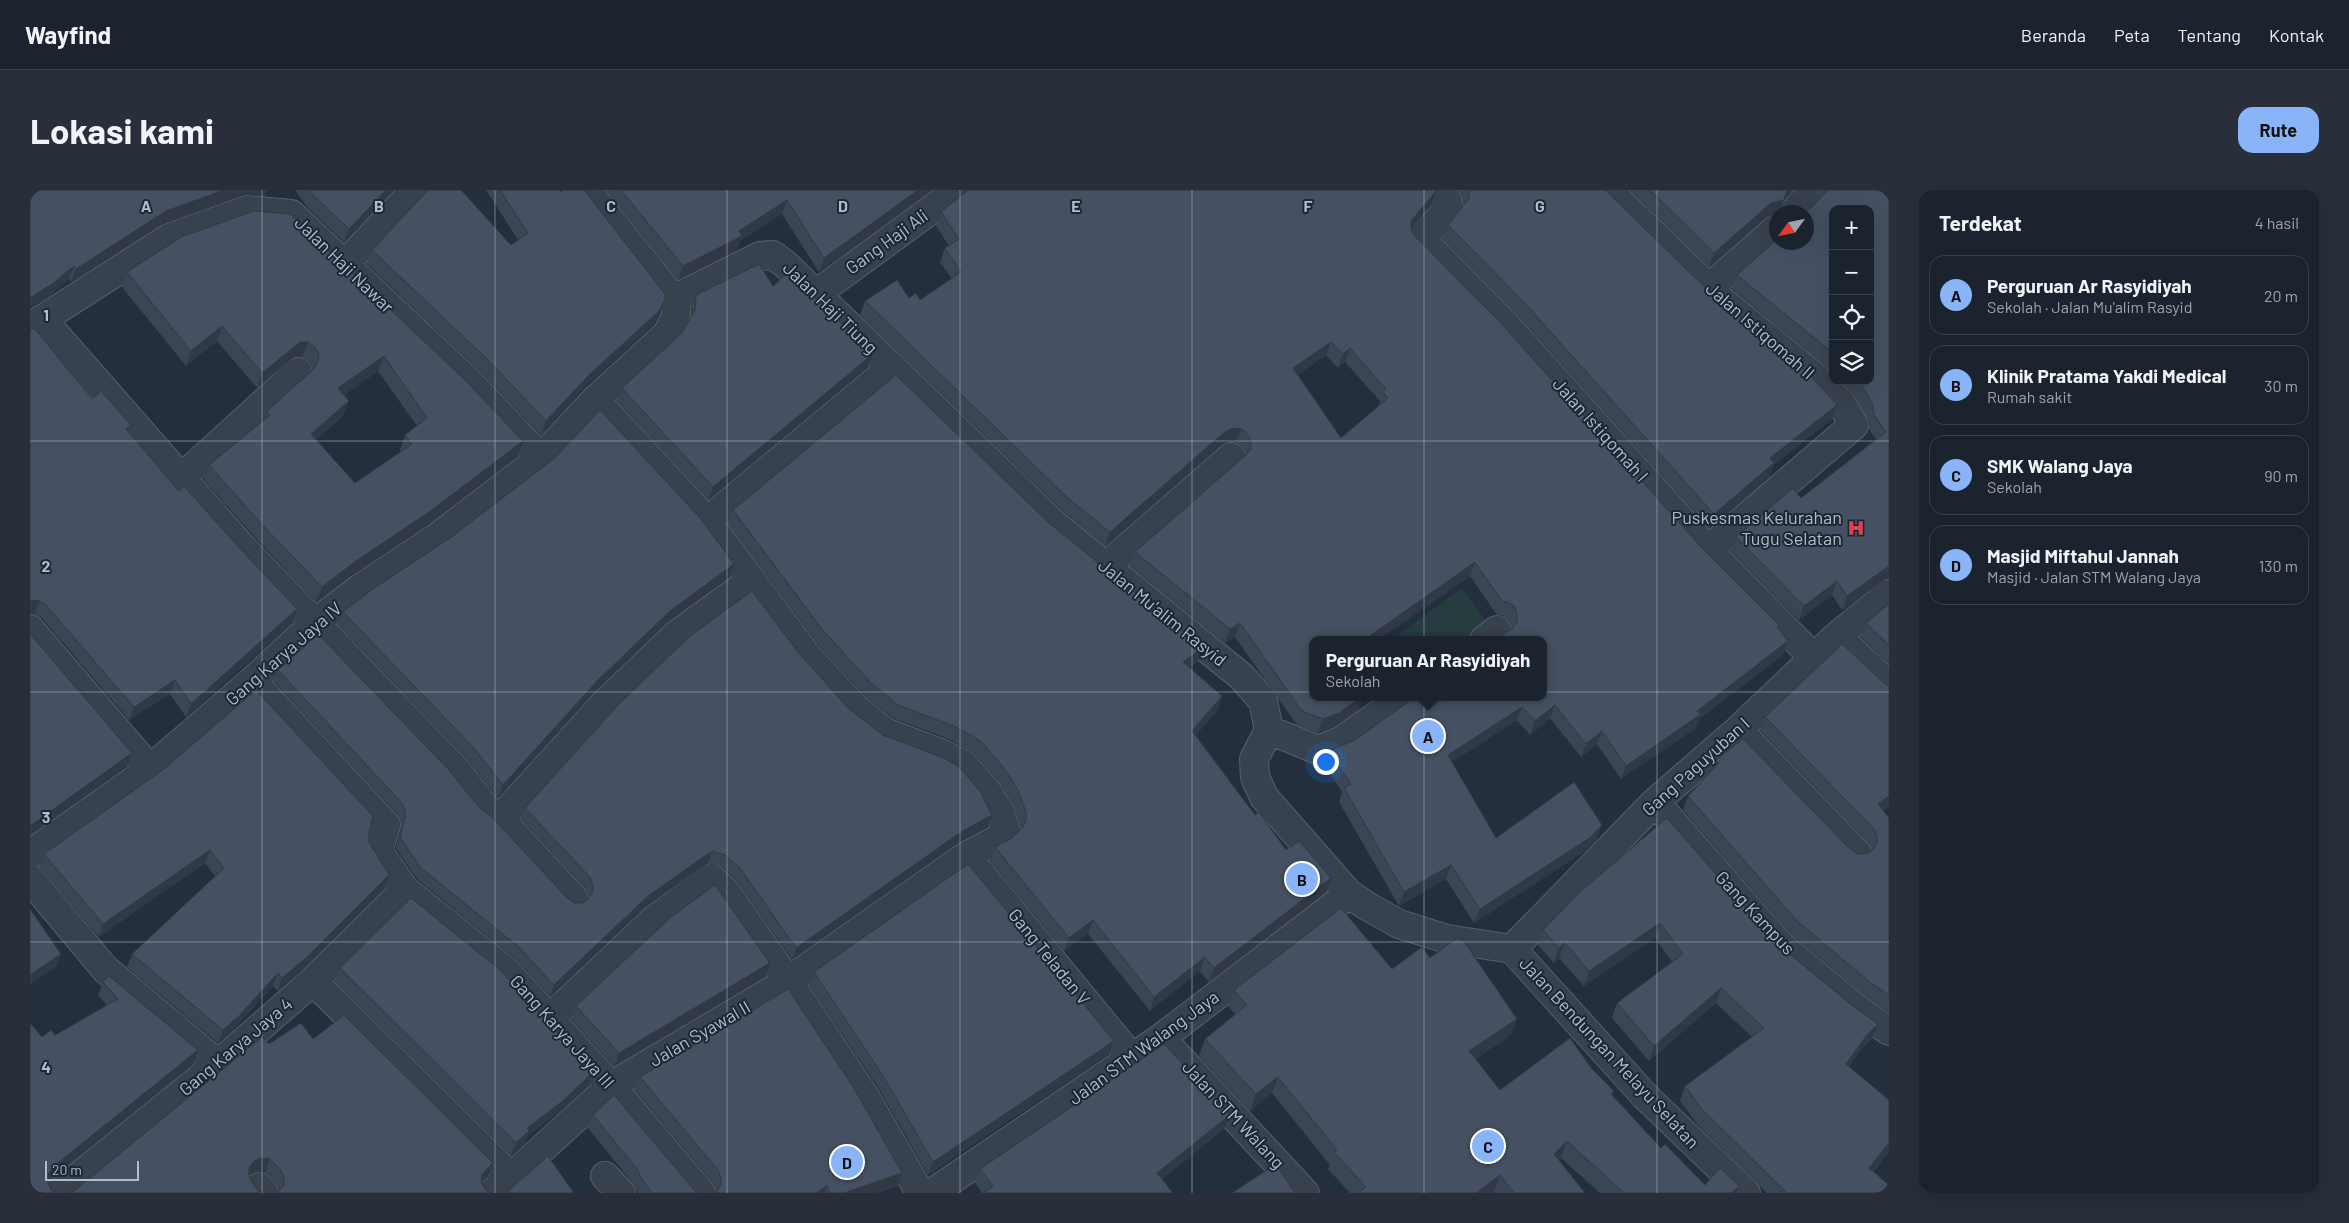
<!DOCTYPE html>
<html lang="id">
<meta charset="utf-8">
<style>
body{margin:0;font-family:Barlow,sans-serif;background:#282f3a;color:#f1f3f6}
.controls{position:absolute;right:15px;top:15px;display:grid;overflow:hidden;border-radius:10px;box-shadow:0 5px 20px #0002}
.controls button{width:45px;height:45px;display:grid;place-items:center;padding:0;border:0;border-bottom:1px solid #39404a;background:#1b232e;color:#f1f3f6;font:25px sans-serif}
.compass{position:absolute;left:1739px;top:15px;width:45px;height:45px;border-radius:50%;background:#1b232e;box-shadow:0 5px 20px #0002;rotate:237deg}
.scale{position:absolute;left:15px;bottom:12px;width:94px;box-sizing:border-box;padding-left:5px;border:2px solid #b4bcc9;border-top:0;font-size:14px;line-height:18px;white-space:nowrap;color:#b4bcc9;-webkit-text-stroke:4px #1d2633;paint-order:stroke}
.you{position:absolute;left:1295px;top:571px;width:18px;height:18px;margin:-12px;border:4px solid #fff;border-radius:50%;background:#1a73e8;box-shadow:0 0 0 8px #1a73e833}
.badge{display:grid;place-items:center;width:32px;height:32px;border-radius:50%;background:#8ab4f8;color:#111;font-size:16px;font-weight:700}
.pin{position:absolute;translate:-50% -50%;border:2px solid #fff;box-shadow:0 1px 5px #0006}
.popup{position:absolute;left:1279px;top:446px;width:238px;height:65px;box-sizing:border-box;display:grid;place-content:center;border-radius:10px;background:#1b232e;filter:drop-shadow(0 1px 4px #0005);font-size:16px;white-space:nowrap;color:#a0a4aa}
.popup b{font-size:19px;color:#f1f3f6}
.popup::after{content:'';position:absolute;left:50%;top:100%;margin-left:-10px;border:10px solid transparent;border-top-color:#1b232e}
.list{margin:0;padding:0;list-style:none}
h2{display:flex;justify-content:space-between;align-items:center;height:65px;margin:0;padding:0 20px;font-size:21px}
h2 small{font-size:16px;font-weight:400;color:#a0a4aa}
.list li{display:grid;grid-template-columns:32px 1fr auto;gap:15px;align-items:center;box-sizing:border-box;height:80px;margin:0 10px 10px;padding:0 10px;border:1px solid #39404a;border-radius:15px}
.list b{display:block;font-size:19px;white-space:nowrap}
.list p{margin:0;font-size:16px;white-space:nowrap;color:#a0a4aa}
.list em{font-size:16px;font-style:normal;color:#a0a4aa}
.icon{flex:none;width:28px;height:28px;fill:none;stroke:currentColor;stroke-width:2;stroke-linecap:round;stroke-linejoin:round}
.map{position:relative;flex:none;width:1859px;height:1003px;overflow:hidden;border-radius:15px}
header{display:flex;align-items:center;gap:30px;box-sizing:border-box;height:70px;padding:0 25px;background:#1b232e;border-bottom:1px solid #39404a}
header strong{font-size:24px}
nav{display:flex;gap:28px;margin-inline-start:auto;font-size:18px}
.intro{display:flex;align-items:center;justify-content:space-between;box-sizing:border-box;height:120px;padding:0 30px}
h1{margin:0;font-size:35px}
.button{padding:12px 22px;border-radius:15px;background:#8ab4f8;color:#111;font-size:18px;font-weight:700}
main{display:flex;gap:30px;padding:0 30px}
aside{flex:1;background:#1b232e;border-radius:15px;box-shadow:0 5px 20px #0002}
.map>svg:first-child{display:block}
.green{fill:#263c3f}
.lines{fill:none;stroke-linecap:round;stroke-linejoin:round}
.minor-casing{stroke:#565f6c;stroke-width:30}
.minor{stroke:#38414e;stroke-width:28}
.wall{fill:#3b4654;fill-rule:evenodd}
.shaded-wall{fill:#303945}
.building{fill:#455162;stroke:#303945;fill-rule:evenodd}
.grid{fill:none;stroke:#b4bcc9;stroke-width:1;stroke-opacity:0.55}
.labels{text-anchor:middle;stroke-width:4;stroke-linejoin:round;paint-order:stroke}
.street-label{font-size:18px;fill:#b4bcc9;stroke:#1d2633}
.poi-label{font-size:18px;fill:#b4bcc9;stroke:#1d2633;text-anchor:end}
.grid-label{font-size:16px;text-anchor:middle;font-weight:bold;fill:#b4bcc9;stroke:#1d2633;stroke-width:4;stroke-linejoin:round;paint-order:stroke}
</style>
<header>
<strong>Wayfind</strong>
<nav><a>Beranda</a><a>Peta</a><a>Tentang</a><a>Kontak</a></nav>
</header>
<div class="intro"><h1>Lokasi kami</h1><a class="button">Rute</a></div>
<main>
<div class="map">
<svg width="1859" height="1003" viewBox="0 0 1859 1003">
<rect width="100%" height="100%" fill="#242f3e"/>
<path class="green" d="M1431 398 1461 437 1445 450H1362Z"/>
<g class="lines">
<g class="minor-casing">
<path id="minor" d="M556 0 642 107H648L730 66 743 65 755 74 1025 335 1212 487 1233 511 1239 540 1224 569 1225 587 1234 607 1319 704 1337 716 1369 734 1417 749 1482 759 1615 906 1716 1003
M1408 0 1417 10 1419 18 1391 49 1474 133 1678 360 1783 467
M1578 0 1692 111 1783 185 1811 213 1824 235 1678 360
M1764 22 1784 0
M314 75 385 0
M1679 98 1746 39
M786 104 928 0
M12 129 210 355 426 580 456 618 470 629 574 514 646 445 722 390
M0 137 139 48 217 20 261 24 442 195 511 268
M565 210 637 144 646 127V107
M151 288 268 182
M677 331 862 177
M1075 377 1201 267
M0 439 120 579
M1807 446 1859 495
M1454 450 1467 440
M222 491 356 635 349 659 353 668 375 700 476 781 581 896 671 1003
M1239 540 1288 560 1311 551 1373 507
M1708 540 1827 663
M1625 612 1751 756 1827 819 1859 841
M470 629 544 709
M0 664 120 579 222 491 286 432 329 399 406 348 511 268 565 210 677 331 775 463 825 518 855 542 913 564 934 575 958 603 970 622 976 640 968 649 936 666 758 791 581 896 481 987 283 791
M936 666 1102 868
M0 689 75 779 188 874
M1482 759 1625 612 1708 540 1807 446 1859 404
M519 829 625 729 681 688 695 701 758 791 834 905 890 1003
M1131 848 1275 1003
M575 986 591 1003
M229 997 234 1003
M28 1003 188 874 283 791 375 700
M462 1003 481 987
M902 1003 1131 848 1319 704"/>
</g>
<use href="#minor" class="minor"/>
</g>
<path class="wall" d="M0 0H237L235 6 212 5 131 35 41 92 39 89 17 108Z
M265 0H364L314 52 277 17Z
M456 0H530L630 123 624 134 554 198 511 245 453 184 337 74 342 60 481 55 488 50Z
M575 0H902L789 82 752 24 710 51 707 60 648 90Z
M1429 0H1575L1686 108 1807 215 1802 229 1744 275 1739 287 1679 338 1486 123 1412 49 1418 35 1434 14Z
M1600 0H1763L1754 10 1749 22H1746V25L1736 27 1679 77Z
M1859 0V389H1856L1812 420 1802 405 1769 430 1701 361 1706 347 1771 308 1846 249 1839 239 1837 227 1822 202 1811 191H1840L1803 19V183L1793 173 1702 99 1707 85 1746 52 1780 19Z
M1406 1 1401 15 1381 39 1385 46 1671 357 1748 438 1753 465 1669 529 1666 538 1591 589 1567 554 1551 567 1520 528 1500 545 1487 530 1422 572 1466 648 1567 649 1555 661 1444 733 1416 689 1369 716 1309 612 1312 602 1294 574 1299 561 1325 550 1482 439V437L1480 431 1473 426 1467 425 1440 386 1348 450H1283V507H1333L1328 520 1304 537 1288 543 1267 535 1205 447 1195 453 1100 376 1105 362 1216 264 1212 256 1206 252H1198L1191 255 1075 356 1035 323 830 125 835 111 879 108 890 110 922 89 910 72 915 58 919 56 906 36 911 22ZM1296 165 1308 178 1315 172 1350 211 1348 216 1311 248 1268 185Z
M224 21 493 251 488 266 397 335 320 386 286 412 222 344 174 290 179 275 233 231 237 221 283 179 280 172 272 167H264L227 198 187 151 156 176 92 97 97 82ZM348 181 387 236 375 245 370 260 371 261 325 293 286 250 313 226 314 205Z
M743 96 838 176 678 310 587 211 592 198 652 143 661 128 662 118 666 105Z
M0 138 62 209 99 241 149 301 204 352 267 419 263 432 156 527 140 504 99 530 12 428 5 424H0Z
M703 320 1019 333 1168 471 1159 477 1188 520 1166 545 1225 625 1256 660 1301 688 1296 702 1179 792 1170 781 1120 821 1058 744 1034 761 960 671 965 657 981 649 991 638V636L983 614 971 595 946 565 919 549 863 528 836 507 787 453 698 334Z
M704 374 699 387 635 434 563 503 468 608 437 569 308 435 313 422Z
M1859 414V474L1831 447 1836 433Z
M768 462 819 519 958 636 927 653 762 769 706 690 691 676 678 673 614 718 520 806 486 769 387 689 366 658 371 639V631L367 624 244 492 248 480 448 616 537 708 544 713H552L559 708V705L556 699 491 629 495 618Z
M1854 493 1859 496V616L1853 621 1859 628V822L1836 807 1762 745 1653 620 1658 606 1682 581 1685 571 1821 660 1828 664H1836L1842 661V659L1838 652 1730 540 1735 527Z
M339 642V652L355 698 272 780 248 801 243 796 205 838 188 853 97 777 102 764 185 686 175 673 69 747 9 677 14 664Z
M1551 701 1746 753 1842 849 1830 860 1819 877 1859 910V962L1843 982 1859 1003H1737L1667 934 1650 911 1655 896 1722 847 1686 813 1619 871 1582 828 1587 813 1642 772 1625 748 1554 796 1529 768 1524 773 1508 755 1513 740Z
M1400 768 1481 845 1445 869 1470 900 1562 879 1584 901 1582 905 1631 958 1675 995 1706 1003H1570L1531 968 1529 970 1555 1003H1465L1464 1002 1462 1003H1320L1298 979 1300 975 1242 903 1220 921 1169 866 1175 849 1206 825 1198 816 1204 800 1362 779Z
M310 778 559 895 529 922 497 947 494 954 481 965 305 791Z
M784 782 1084 851 1079 864 898 985 848 897 779 795Z
M736 786 584 876 541 829 546 816Z
M73 792 168 860 163 874 18 991V992L21 1000 0 1003 12 847 25 845 77 815 68 805Z
M283 849 458 986 452 993 455 999 249 1001 246 993 235 983 226 982 219 985 43 1002 239 854Z
M610 887 872 983 868 996 847 1003H683L686 1001 683 993 605 900Z
M563 925 664 1000 668 1003H608L602 992 558 938Z
M1194 939 1132 989 1143 1003H952L945 993 950 979Z"/>
<path class="shaded-wall" d="M194 0H237L235 6 212 5 131 35 41 92 46 79 136 21Z
M356 0H364L314 52 319 39Z
M888 0H902L789 82 794 68Z
M1756 0H1763L1754 10 1749 22H1746V25L1736 27 1679 77 1684 63Z
M1406 1 1401 15 1376 45 1381 31Z
M757 10 752 24 710 51 707 60 648 90 653 76 709 41Z
M44 76 39 89 17 108 0 118V108Z
M635 109 630 123 624 134 554 198 511 245 516 231 559 185Z
M192 136 187 151 156 176 161 161Z
M270 152H278L272 167H264L227 198 232 183Z
M1301 152 1296 165 1258 192 1263 178Z
M1320 158 1315 172 1308 178 1313 164Z
M843 164 838 176 678 310 683 297Z
M354 166 348 181 302 213 308 198Z
M319 211 313 226 276 259 281 244Z
M1807 215 1802 229 1744 275 1739 287 1679 338 1684 324 1740 268Z
M1204 238 1212 239 1206 252H1198L1191 255 1075 356 1080 342 1196 241Z
M493 251 488 266 397 335 320 386 286 412 292 397 326 371Z
M1445 372 1440 386 1348 450H1334Z
M704 374 699 387 635 434 563 503 468 608 473 595 568 490 640 421Z
M1859 376V389H1856L1812 420 1817 406Z
M1807 391 1802 405 1769 430 1774 416Z
M2 410 10 411 5 424H0V411Z
M267 419 263 432 156 527 161 514Z
M1210 433 1205 447 1195 453 1200 439Z
M1758 451 1753 465 1669 529 1666 538 1591 589 1596 576Z
M1173 458 1168 471 1148 485 1153 472Z
M145 490 140 504 99 530 104 517Z
M1192 506 1188 520 1157 555 1162 541Z
M1331 507H1333L1328 520 1304 537 1288 543 1293 529Z
M1525 515 1520 528 1500 545 1505 531Z
M1492 517 1487 530 1413 578 1418 565Z
M1572 541 1567 554 1551 567 1556 554Z
M102 563 97 576 0 645V636Z
M1859 606V616L1843 628 1848 614Z
M962 625 958 636 927 653 762 769 766 758 931 642Z
M1572 635 1567 649 1555 661 1444 733 1450 719Z
M180 660 175 673 69 747 73 734Z
M682 661 678 673 614 718 520 806 524 795 618 706Z
M1421 675 1416 689 1369 716 1374 702Z
M359 685 355 698 272 780 248 801 252 788Z
M1301 688 1296 702 1179 792 1184 778Z
M1063 730 1058 744 1034 761 1039 748Z
M1630 733 1625 748 1554 796 1559 781Z
M1535 753 1529 768 1524 773 1529 758Z
M31 764 26 777 0 795V785Z
M1175 767 1170 781 1120 821 1124 807Z
M740 773 736 786 584 876 589 863Z
M248 783 243 796 205 838 188 853 193 840Z
M1691 798 1686 813 1619 871 1624 856Z
M1487 829 1481 845 1433 878 1439 861Z
M1848 834 1842 849 1830 860 1810 889 1816 874 1836 846Z
M1084 851 1079 864 898 985 903 972Z
M168 860 163 874 18 991 13 998 18 984 23 977Z
M563 882 559 895 529 922 497 947 494 954 481 965 486 953 497 938Z
M1248 887 1242 903 1220 921 1226 904Z
M1200 925 1194 939 1122 997 1127 983Z
M1537 951 1531 968 1518 980 1524 964Z
M1859 953V962L1833 993 1839 978Z
M231 968 240 969 235 983 226 982 219 985 215 991 219 978 224 971Z
M463 973 458 986 448 997 452 984Z
M872 983 868 996 847 1003H814Z
M1470 985 1464 1002 1462 1003H1447Z
M797 995 795 1003H787Z
M1709 996 1706 1003H1702Z"/>
<path class="building" d="M0 0H194L136 21 46 79 44 76 22 94 0 108Z
M279 0H356L319 39 282 4Z
M398 0H431L481 55 498 43 470 0H530L531 2 533 0H554L635 104V109L629 121 559 185 516 231 458 170 342 60Z
M591 0H888L794 68 757 10 709 41 712 46 653 76Z
M938 0H1405L1406 1 1381 31V39L1385 46 1468 130 1671 357 1749 435 1747 437 1758 451 1667 521 1671 524 1596 576 1572 541 1556 554 1525 515 1505 531 1492 517 1418 565 1466 648 1544 592 1572 635 1561 647 1450 719 1421 675 1374 702 1314 598 1321 594 1299 561 1325 550 1385 507H1513V450H1464L1482 439 1487 432V424L1485 417 1478 412 1472 411 1445 372 1334 450H1283V507H1331L1309 523 1293 529 1272 521 1210 433 1200 439 1105 362 1216 265 1221 259V251L1217 243 1212 239 1204 238 1196 241 1080 342 1040 310 835 111 867 90 879 108 886 103 890 110 931 82 915 58 929 49 911 22ZM1301 152 1313 164 1320 158 1356 199 1353 202 1358 208 1311 248 1263 178Z
M1439 0H1575L1686 108 1778 183 1807 215 1740 268 1744 273 1684 324 1491 109 1418 35 1439 8Z
M1620 0H1757L1754 10 1741 13 1684 63Z
M1798 0H1859V376L1817 406 1807 391 1774 416 1706 347 1763 298 1771 308 1856 242 1844 225 1842 213 1829 191H1840V19H1803V164L1798 159 1707 85 1746 50V52H1776V22H1774L1780 19Z
M224 21 260 24 436 191 493 251 402 320 326 371 292 397 227 329 179 275 240 225 237 221 284 179 288 171 289 163 285 157 278 152H270L232 183 192 136 161 161 97 82 151 47ZM354 166 397 228 375 245 382 254 325 293 281 244 319 211 308 198Z
M729 74 743 96 759 82 843 164 683 297 592 198 652 143 665 121 666 105Z
M0 138 5 139 62 209 71 201 101 235 96 239 149 301 154 296 204 352 267 419 161 514 145 490 104 517 16 415 10 411 2 410 0 411Z
M866 185 1019 333 1173 458 1153 472 1192 506 1162 541 1225 625 1229 622 1256 660 1269 651 1301 688 1184 778 1175 767 1124 807 1063 730 1039 748 965 657 981 649 993 637 996 630V622L988 600 976 581 951 551 924 536 868 515 841 493 792 439 703 320Z
M570 220 670 328 704 374 640 421 568 490 473 595 442 556 313 422 343 399 420 348 525 268Z
M722 401 768 462 819 519 853 545 911 567 928 576 950 601 962 625 931 642 766 758 710 678 695 665 682 661 618 706 524 795 490 758 391 678 370 647 375 628V620L372 613 248 480 288 444 418 579 448 616 464 629 537 708 544 713H552L558 709 563 702V694L560 687 495 618 589 514 660 446Z
M1859 414V455L1836 433Z
M0 444 102 563 0 636Z
M1812 454 1854 493 1859 496V606L1848 614 1859 628V805L1841 793 1767 731 1658 606 1689 573 1685 571 1713 549 1821 660 1828 664H1836L1843 660 1847 653V645L1843 638 1735 527Z
M226 500 343 626 339 642V652L359 685 277 767 252 788 248 783 210 825 193 840 102 764 194 678 180 660 73 734 14 664 134 579Z
M1637 628 1746 753 1823 816 1848 834 1836 846 1816 874 1859 910V953L1839 978 1859 995V1003H1757L1672 919 1655 896 1734 838 1691 798 1624 856 1587 813 1653 764 1630 733 1559 781 1535 753 1529 758 1513 740 1551 701Z
M938 674 1084 851 903 972 852 884 784 782Z
M685 695 740 773 589 863 546 816 640 728Z
M381 708 470 780 563 882 534 910 497 938 499 941 486 953 310 778Z
M1311 718 1362 779 1392 757 1400 768 1426 749 1433 750 1487 829 1439 861 1470 900 1540 848 1562 879 1584 901 1581 904 1631 958 1635 954 1675 995 1690 978 1709 996 1702 1003H1594L1537 951 1524 964 1555 1003H1484L1470 985 1447 1003H1327L1336 997 1304 962 1307 960 1248 887 1226 904 1175 849 1217 815 1204 800Z
M0 719 31 764 0 785Z
M79 786 168 860 23 977 18 984V992L21 1000 26 1003H0V833L12 847 21 840 25 845 88 809 73 792Z
M758 799 825 900 872 983 814 1003H800L797 995 787 1003H683L686 1002 691 995V988L688 980 610 887Z
M314 825 463 973 452 984 451 992 455 999 460 1003H246L249 1001 254 995V986L251 980 240 969 231 968 224 971 219 978V987L227 1000 232 1003H40L43 1002 232 847 239 854 271 833 283 849Z
M1134 854 1200 925 1127 983 1143 1003H954L963 996 950 979Z
M584 905 664 1000 668 1003H622L611 988 607 979 563 925Z
M518 966 544 1003H474L477 1002Z
M1246 974 1265 1003H1202Z"/>
<path class="grid" d="M232 0V1003M465 0V1003M697 0V1003M930 0V1003M1162 0V1003M1394 0V1003M1627 0V1003M0 251H1859M0 502H1859M0 752H1859"/>
<defs>
<g id="hospital-bare" transform="scale(1.35)"><path d="M-5-5h3v3.5h4V-5h3V5h-3V1.5h-4V5h-3Z" fill="#e0444e" stroke="#1d2633" stroke-width="2.5" paint-order="stroke"/></g>
</defs>
<g fill-rule="evenodd">
<use href="#hospital-bare" x="1826" y="338"/>
</g>
<g class="labels">
<g class="street-label">
<text transform="translate(857 52) rotate(-36)" y="6">Gang Haji Ali</text>
<text transform="translate(314 75) rotate(44)" y="6">Jalan Haji Nawar</text>
<text transform="translate(800 118) rotate(44)" y="6">Jalan Haji Tiung</text>
<text transform="translate(1730 141) rotate(41)" y="6">Jalan Istiqomah II</text>
<text transform="translate(1570 240) rotate(48)" y="6">Jalan Istiqomah I</text>
<text transform="translate(1132 423) rotate(39)" y="6">Jalan Mu'alim Rasyid</text>
<text transform="translate(254 464) rotate(-41)" y="6">Gang Karya Jaya IV</text>
<text transform="translate(1666 577) rotate(-42)" y="6">Gang Paguyuban I</text>
<text transform="translate(1725 723) rotate(47)" y="6">Gang Kampus</text>
<text transform="translate(1019 767) rotate(51)" y="6">Gang Teladan V</text>
<text transform="translate(532 842) rotate(48)" y="6">Gang Karya Jaya III</text>
<text transform="translate(670 844) rotate(-30)" y="6">Jalan Syawal II</text>
<text transform="translate(206 857) rotate(-40)" y="6">Gang Karya Jaya 4</text>
<text transform="translate(1114 858) rotate(-36)" y="6">Jalan STM Walang Jaya</text>
<text transform="translate(1579 863) rotate(47)" y="6">Jalan Bendungan Melayu Selatan</text>
<text transform="translate(1203 925) rotate(47)" y="6">Jalan STM Walang</text>
</g>
<g class="poi-label">
<text x="1812" y="334">Puskesmas Kelurahan<tspan x="1812" dy="21">Tugu Selatan</tspan></text>
</g>
</g>
<g class="grid-label">
<text x="116" y="22">A</text>
<text x="349" y="22">B</text>
<text x="581" y="22">C</text>
<text x="813" y="22">D</text>
<text x="1046" y="22">E</text>
<text x="1278" y="22">F</text>
<text x="1510" y="22">G</text>
<text x="16" y="131">1</text>
<text x="16" y="382">2</text>
<text x="16" y="633">3</text>
<text x="16" y="883">4</text>
</g>
</svg>
<div class="controls">
<button>+</button>
<button>−</button>
<button><svg class="icon" aria-label="locate" viewBox="0 0 24 24"><circle cx="12" cy="12" r="6"/><path d="M12 2v4M12 18v4M2 12h4M18 12h4"/></svg></button>
<button><svg class="icon" aria-label="layers" viewBox="0 0 24 24"><path d="M12 4l9 5-9 5-9-5zM3 14l9 5 9-5"/></svg></button>
</div>
<svg class="compass" viewBox="-18 -18 36 36"><path d="M0-13l5 13h-10z" fill="#e53935"/><path d="M0 13l5-13h-10z" fill="#a0a4aa"/></svg>
<div class="scale">20 m</div>
<div class="you"></div>
<div class="pin badge" style="left:1398px;top:546px">A</div>
<div class="popup"><b>Perguruan Ar Rasyidiyah</b>Sekolah</div>
<div class="pin badge" style="left:1272px;top:689px">B</div>
<div class="pin badge" style="left:1458px;top:956px">C</div>
<div class="pin badge" style="left:817px;top:972px">D</div>
</div>
<aside>
<h2>Terdekat<small>4 hasil</small></h2>
<ul class="list">
<li><span class="badge">A</span><div><b>Perguruan Ar Rasyidiyah</b><p>Sekolah · Jalan Mu'alim Rasyid</p></div><em>20 m</em></li>
<li><span class="badge">B</span><div><b>Klinik Pratama Yakdi Medical</b><p>Rumah sakit</p></div><em>30 m</em></li>
<li><span class="badge">C</span><div><b>SMK Walang Jaya</b><p>Sekolah</p></div><em>90 m</em></li>
<li><span class="badge">D</span><div><b>Masjid Miftahul Jannah</b><p>Masjid · Jalan STM Walang Jaya</p></div><em>130 m</em></li>
</ul>
</aside>
</main>
